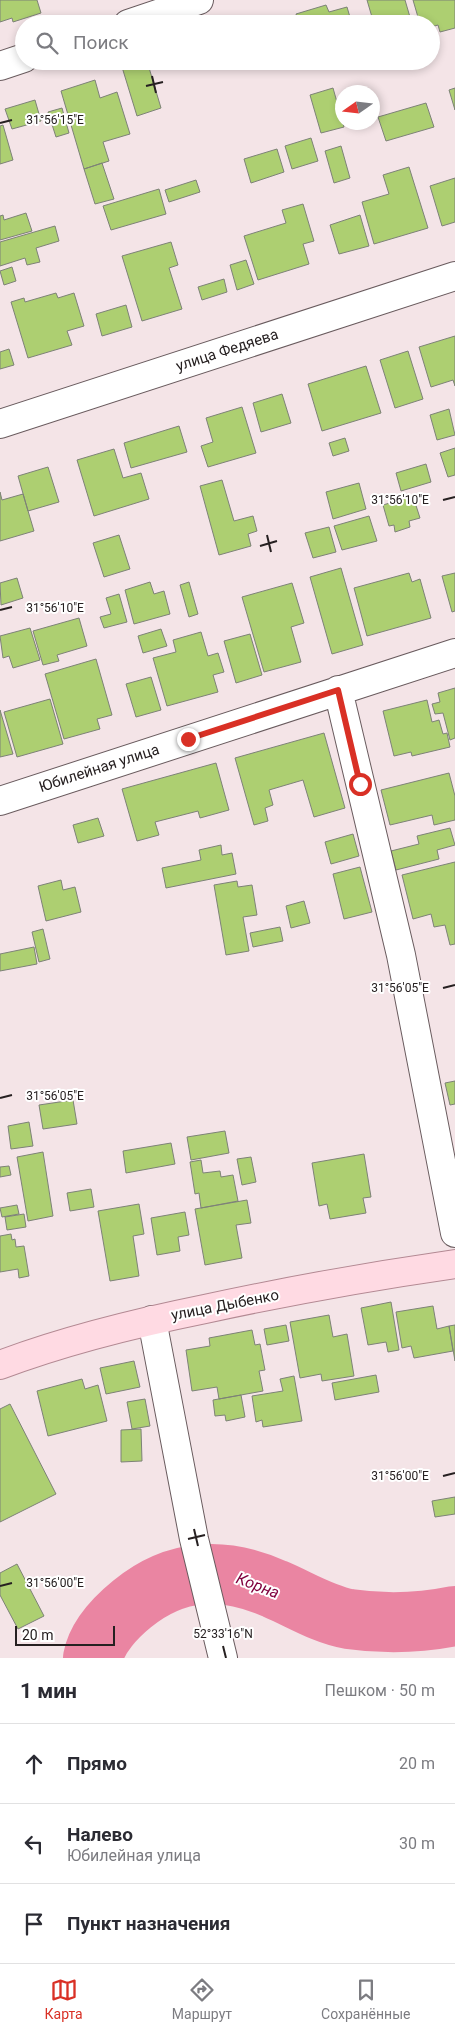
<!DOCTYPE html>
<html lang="ru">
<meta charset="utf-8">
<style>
body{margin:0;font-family:Roboto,sans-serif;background:#f2f2f3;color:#2b2b33}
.compass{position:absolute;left:335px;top:85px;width:45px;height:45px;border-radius:50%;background:#fff;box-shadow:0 2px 8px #0003;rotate:256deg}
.scale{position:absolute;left:15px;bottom:12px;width:100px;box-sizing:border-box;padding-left:5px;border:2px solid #262021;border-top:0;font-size:14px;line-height:18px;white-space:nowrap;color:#262021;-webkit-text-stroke:4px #fff;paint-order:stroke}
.stop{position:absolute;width:15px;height:15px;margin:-11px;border:4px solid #d93025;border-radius:50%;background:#fff}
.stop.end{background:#d93025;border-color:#fff;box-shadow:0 1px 5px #0008}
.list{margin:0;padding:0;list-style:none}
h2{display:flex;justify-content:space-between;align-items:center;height:65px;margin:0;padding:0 20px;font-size:21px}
h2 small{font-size:16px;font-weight:400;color:#7c7c81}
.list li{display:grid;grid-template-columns:32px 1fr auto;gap:15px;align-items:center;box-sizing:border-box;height:80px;padding:0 20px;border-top:1px solid #e1e1e2}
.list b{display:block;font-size:19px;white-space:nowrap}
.list p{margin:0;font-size:16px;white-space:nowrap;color:#7c7c81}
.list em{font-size:16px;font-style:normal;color:#7c7c81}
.icon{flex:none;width:28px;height:28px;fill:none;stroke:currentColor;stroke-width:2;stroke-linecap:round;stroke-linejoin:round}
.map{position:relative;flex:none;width:455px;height:1658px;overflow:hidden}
.search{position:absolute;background:#fff;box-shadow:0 2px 8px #0003;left:15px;right:15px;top:15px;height:55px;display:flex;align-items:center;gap:12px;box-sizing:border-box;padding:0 18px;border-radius:28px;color:#7c7c81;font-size:19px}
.sheet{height:305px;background:#fff}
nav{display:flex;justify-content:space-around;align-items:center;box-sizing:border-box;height:70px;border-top:1px solid #e1e1e2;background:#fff;font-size:14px;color:#7c7c81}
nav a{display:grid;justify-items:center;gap:2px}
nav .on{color:#d93025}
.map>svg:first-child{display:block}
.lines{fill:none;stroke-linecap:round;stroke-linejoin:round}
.river{stroke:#ea85a2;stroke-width:60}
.building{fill:#adcf71;stroke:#7d8277}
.minor-casing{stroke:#695b5e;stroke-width:30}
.major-casing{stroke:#b38993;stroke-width:30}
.minor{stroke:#fff;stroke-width:28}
.major{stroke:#ffdae3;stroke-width:28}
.route{stroke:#d93025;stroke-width:6}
.ticks{fill:none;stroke:#262021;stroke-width:2}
.labels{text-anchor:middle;stroke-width:4;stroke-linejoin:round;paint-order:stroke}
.street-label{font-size:15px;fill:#262021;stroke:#fff}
.water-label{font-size:16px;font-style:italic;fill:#7f003d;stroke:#fff}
.ticks-label{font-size:12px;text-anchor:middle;fill:#262021;stroke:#fff;stroke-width:4;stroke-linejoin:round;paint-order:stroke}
</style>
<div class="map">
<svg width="455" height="1658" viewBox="0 0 455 1658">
<rect width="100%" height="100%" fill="#f4e4e7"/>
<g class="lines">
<path class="river" d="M93 1658C97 1637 116 1617 132 1604 176 1568 224 1566 275 1589 299 1599 322 1614 349 1619 383 1624 421 1623 455 1616"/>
</g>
<path class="building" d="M0 0H37L41 13 13 22 12 18 0 22Z
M367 0H405L412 24H374Z
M413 0H455V28L440 32 438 25 431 27V24H420Z
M326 5 329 12 347 7 352 24H299L296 14Z
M144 61H147L161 108 137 116 122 67Z
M95 80 100 98 117 92 130 134 103 142 109 161 84 169 61 91Z
M333 88 344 127 321 133 310 95Z
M455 88V110L449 90Z
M35 100 41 121 12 129 5 109Z
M426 103 434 127 386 141 378 117Z
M62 108 69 133 56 137 48 112Z
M3 125 13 160 0 164V126Z
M311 138 318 161 292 169 285 146Z
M341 146 350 178 334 183 325 151Z
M277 149 284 172 251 183 244 159Z
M102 163 114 199 95 204 84 169Z
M409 167 428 228 374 244 362 202 389 194 383 175Z
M455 178V222L442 226 430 186Z
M196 180 200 192 169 202 165 190Z
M159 189 166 214 111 230 103 206Z
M303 204 314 241 303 244 309 264 258 280 244 236 286 223 282 210Z
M26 213 32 231 0 240V216L3 215 4 220Z
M360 215 369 246 339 254 330 225Z
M55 226 59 241 36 248 40 262 27 265 25 258 0 266V242Z
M171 242 178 265 169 268 182 309 142 321 122 256Z
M246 260 254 284 237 290 230 265Z
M12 267 16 281 4 285 0 271Z
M224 279 227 292 202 300 198 287Z
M56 293 58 298 74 293 84 326 67 331 72 345 28 358 11 302 24 298 25 302Z
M126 305 132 327 102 336 96 314Z
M455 336V386L453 380 431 387 419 347Z
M9 349 14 365 0 369V352Z
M408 351 423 399 395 408 380 360Z
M366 366 381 413 322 431 308 384Z
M282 394 291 423 261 432 253 403Z
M242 407 256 453 208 467 201 446 213 442 206 418Z
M449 409 455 435 437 440 430 415Z
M179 426 187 452 131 468 124 443Z
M345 438 349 451 333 456 329 443Z
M455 448V475L448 477 440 453Z
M114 449 123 478 141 473 149 499 94 516 77 460Z
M426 464 431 482 401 491 396 473Z
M48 467 59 502 28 511 18 476Z
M222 480 234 521 253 516 257 531 248 534 251 546 219 555 200 486Z
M359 483 366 509 333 519 326 492Z
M0 492 2 500 23 494 34 531 0 541Z
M413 496 420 518 409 521 410 527 395 532 394 525 389 526 383 505Z
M369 516 377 541 342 550 334 526Z
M329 527 336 552 313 558 305 533Z
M119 535 130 569 104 577 93 543Z
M341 568 363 645 332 654 310 577Z
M409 573 412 582 420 579 431 618 367 636 354 588Z
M455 573V611L452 612 442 576Z
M17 578 23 598 1 605 0 583Z
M150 582 154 594 164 591 170 614 134 624 125 590Z
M189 582 198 614 189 617 180 585Z
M292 583 304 623 291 627 301 662 264 672 242 597Z
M119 594 127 622 104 628 100 617 111 614 106 598Z
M79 618 87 646 57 655 59 661 43 665 33 631Z
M30 628 40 660 13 668 9 656 3 658 0 636Z
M161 629 167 646 143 653 138 636Z
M201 632 208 656 218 653 224 672 213 675 218 692 167 706 153 658 176 652 173 640Z
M250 634 262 675 236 683 224 641Z
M96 659 112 715 97 719 100 729 64 739 45 674Z
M151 677 161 710 136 717 126 684Z
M455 688V738L450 740 443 713 435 714 432 704 440 702 438 693Z
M50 699 63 744 17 757 4 712Z
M427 700 432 722 439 720 443 734 447 733 450 747 412 756 411 752 394 756 383 711Z
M0 710 13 754 0 757Z
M324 733 345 808 314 817 303 780 269 790 273 805 265 808 268 821 254 825 235 758Z
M216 763 229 810 200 818 198 811 155 822 159 835 137 841 122 789Z
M449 773 455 796V820L434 825 432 815 390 825 381 790Z
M98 818 104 836 78 843 73 825Z
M450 828 455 845 437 850 439 859 396 870 391 851 419 844 417 836Z
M353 834 359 856 331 864 325 842Z
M221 845 222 855 232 853 236 874 166 888 162 868 201 860 199 850Z
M455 862V944L450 945 445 925 434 927 431 914 413 919 402 875Z
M360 867 372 912 344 919 333 874Z
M61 880 63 890 75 887 81 912 46 921 38 886Z
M237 881 238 887 252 885 257 915 243 917 249 951 226 955 214 885Z
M304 901 310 923 291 928 286 906Z
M280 927 283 941 253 947 250 933Z
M43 929 50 959 39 962 32 932Z
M34 947 37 964 0 971V954Z
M455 1081V1104L450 1105 445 1083Z
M73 1100 77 1124 43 1129 39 1105Z
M29 1122 33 1146 11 1149 8 1126Z
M225 1131 229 1153 191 1160 187 1137Z
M171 1143 175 1164 126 1173 123 1151Z
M43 1152 53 1216 28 1221 17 1157Z
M364 1154 371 1197 363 1198 366 1213 330 1219 327 1204 319 1206 312 1163Z
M251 1157 256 1182 242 1185 237 1159Z
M201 1160 203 1173 220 1171 221 1177 233 1175 238 1201 201 1208 199 1193 195 1194 190 1162Z
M9 1166 11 1175 0 1177V1167Z
M91 1189 94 1207 70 1211 67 1193Z
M247 1200 251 1223 236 1225 242 1258 205 1265 195 1209Z
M139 1204 144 1234 133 1236 139 1276 110 1281 98 1211Z
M17 1205 19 1214 2 1217 0 1208Z
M185 1212 189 1235 178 1237 180 1251 157 1255 151 1218Z
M24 1214 26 1227 7 1230 5 1217Z
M11 1234 12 1240 15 1239 16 1247 24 1246 29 1276 19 1278 18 1269 0 1272V1236Z
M391 1302 399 1350 388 1352 386 1342 368 1345 361 1308Z
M433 1306 437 1329 449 1326 453 1351 414 1358 411 1346 402 1348 396 1312Z
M329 1315 333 1337 347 1334 354 1376 322 1381 321 1374 300 1378 290 1322Z
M286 1325 289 1341 267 1345 264 1329Z
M455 1325V1361L449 1326Z
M252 1330 255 1345 260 1344 265 1370 259 1371 263 1391 219 1399 217 1387 192 1391 186 1350 210 1346 209 1338Z
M134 1361 140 1387 106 1394 100 1368Z
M376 1375 379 1392 335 1400 332 1383Z
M294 1376 302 1421 263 1427 262 1420 256 1422 252 1396 283 1391 280 1379Z
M82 1379 85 1389 98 1385 107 1421 48 1436 37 1391Z
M241 1395 245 1417 226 1421 225 1415 215 1416 213 1400Z
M145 1399 150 1426 132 1429 127 1402Z
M10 1404 56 1494 0 1522V1409Z
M141 1429 142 1461 121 1462V1430Z
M455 1497V1514L435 1517 432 1501Z
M17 1564 44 1616 18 1629 0 1595V1573Z"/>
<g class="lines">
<g class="minor-casing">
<path id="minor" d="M128 24 199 0
M0 66 24 58
M0 424 455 276
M338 690 401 955 455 1233
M0 801 455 653
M152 1320 194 1539 223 1658"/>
</g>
<g class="major-casing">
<path id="major" d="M0 1365C66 1340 136 1323 205 1309 288 1291 371 1276 455 1264"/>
</g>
<use href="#minor" class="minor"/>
<use href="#major" class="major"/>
</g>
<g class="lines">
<path class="route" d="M188 739 338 690 360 784"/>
</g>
<path class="ticks" d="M152 76 156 93M146 86 163 82M0 123 12 120M443 500 455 497M267 535 271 552M260 546 277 541M0 610 12 607M443 988 455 985M0 1098 12 1095M443 1476 455 1473M194 1529 198 1546M188 1539 205 1535M0 1586 12 1583M223 1646 226 1658"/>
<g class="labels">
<g class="street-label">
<text transform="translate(227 350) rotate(-18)" y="5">улица Федяева</text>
<text transform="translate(99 768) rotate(-18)" y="5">Юбилейная улица</text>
<text transform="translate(225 1305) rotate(-11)" y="5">улица Дыбенко</text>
</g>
<g class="water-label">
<text transform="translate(258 1585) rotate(21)" y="6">Корна</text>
</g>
</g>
<g class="ticks-label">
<text x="55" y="124">31°56'15"E</text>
<text x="400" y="504">31°56'10"E</text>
<text x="55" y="612">31°56'10"E</text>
<text x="400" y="992">31°56'05"E</text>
<text x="55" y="1100">31°56'05"E</text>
<text x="400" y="1480">31°56'00"E</text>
<text x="55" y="1587">31°56'00"E</text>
<text x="223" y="1638">52°33'16"N</text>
</g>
</svg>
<svg class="compass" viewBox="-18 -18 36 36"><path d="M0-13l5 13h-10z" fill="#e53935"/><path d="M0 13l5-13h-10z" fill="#7c7c81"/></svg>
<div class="scale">20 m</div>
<div class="stop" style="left:360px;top:784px"></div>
<div class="stop end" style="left:188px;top:739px"></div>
<div class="search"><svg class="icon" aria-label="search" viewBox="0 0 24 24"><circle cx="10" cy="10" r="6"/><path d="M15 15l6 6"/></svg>Поиск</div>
</div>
<section class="sheet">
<h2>1 мин<small>Пешком · 50 m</small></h2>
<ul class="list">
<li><svg class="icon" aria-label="ahead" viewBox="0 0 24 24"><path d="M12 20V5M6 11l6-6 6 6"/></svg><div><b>Прямо</b></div><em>20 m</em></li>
<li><svg class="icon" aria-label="left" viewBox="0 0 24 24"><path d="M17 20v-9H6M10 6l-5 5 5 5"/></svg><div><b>Налево</b><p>Юбилейная улица</p></div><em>30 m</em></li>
<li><svg class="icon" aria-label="arrive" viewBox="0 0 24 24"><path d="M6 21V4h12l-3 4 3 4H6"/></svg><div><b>Пункт назначения</b></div></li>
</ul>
</section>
<nav>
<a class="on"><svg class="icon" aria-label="map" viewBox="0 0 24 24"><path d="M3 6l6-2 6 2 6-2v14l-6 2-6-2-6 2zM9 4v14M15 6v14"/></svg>Карта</a>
<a><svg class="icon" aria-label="directions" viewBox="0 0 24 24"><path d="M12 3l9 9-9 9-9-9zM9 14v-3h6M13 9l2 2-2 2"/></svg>Маршрут</a>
<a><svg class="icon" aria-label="saved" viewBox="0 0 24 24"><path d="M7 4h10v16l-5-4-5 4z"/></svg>Сохранённые</a>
</nav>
